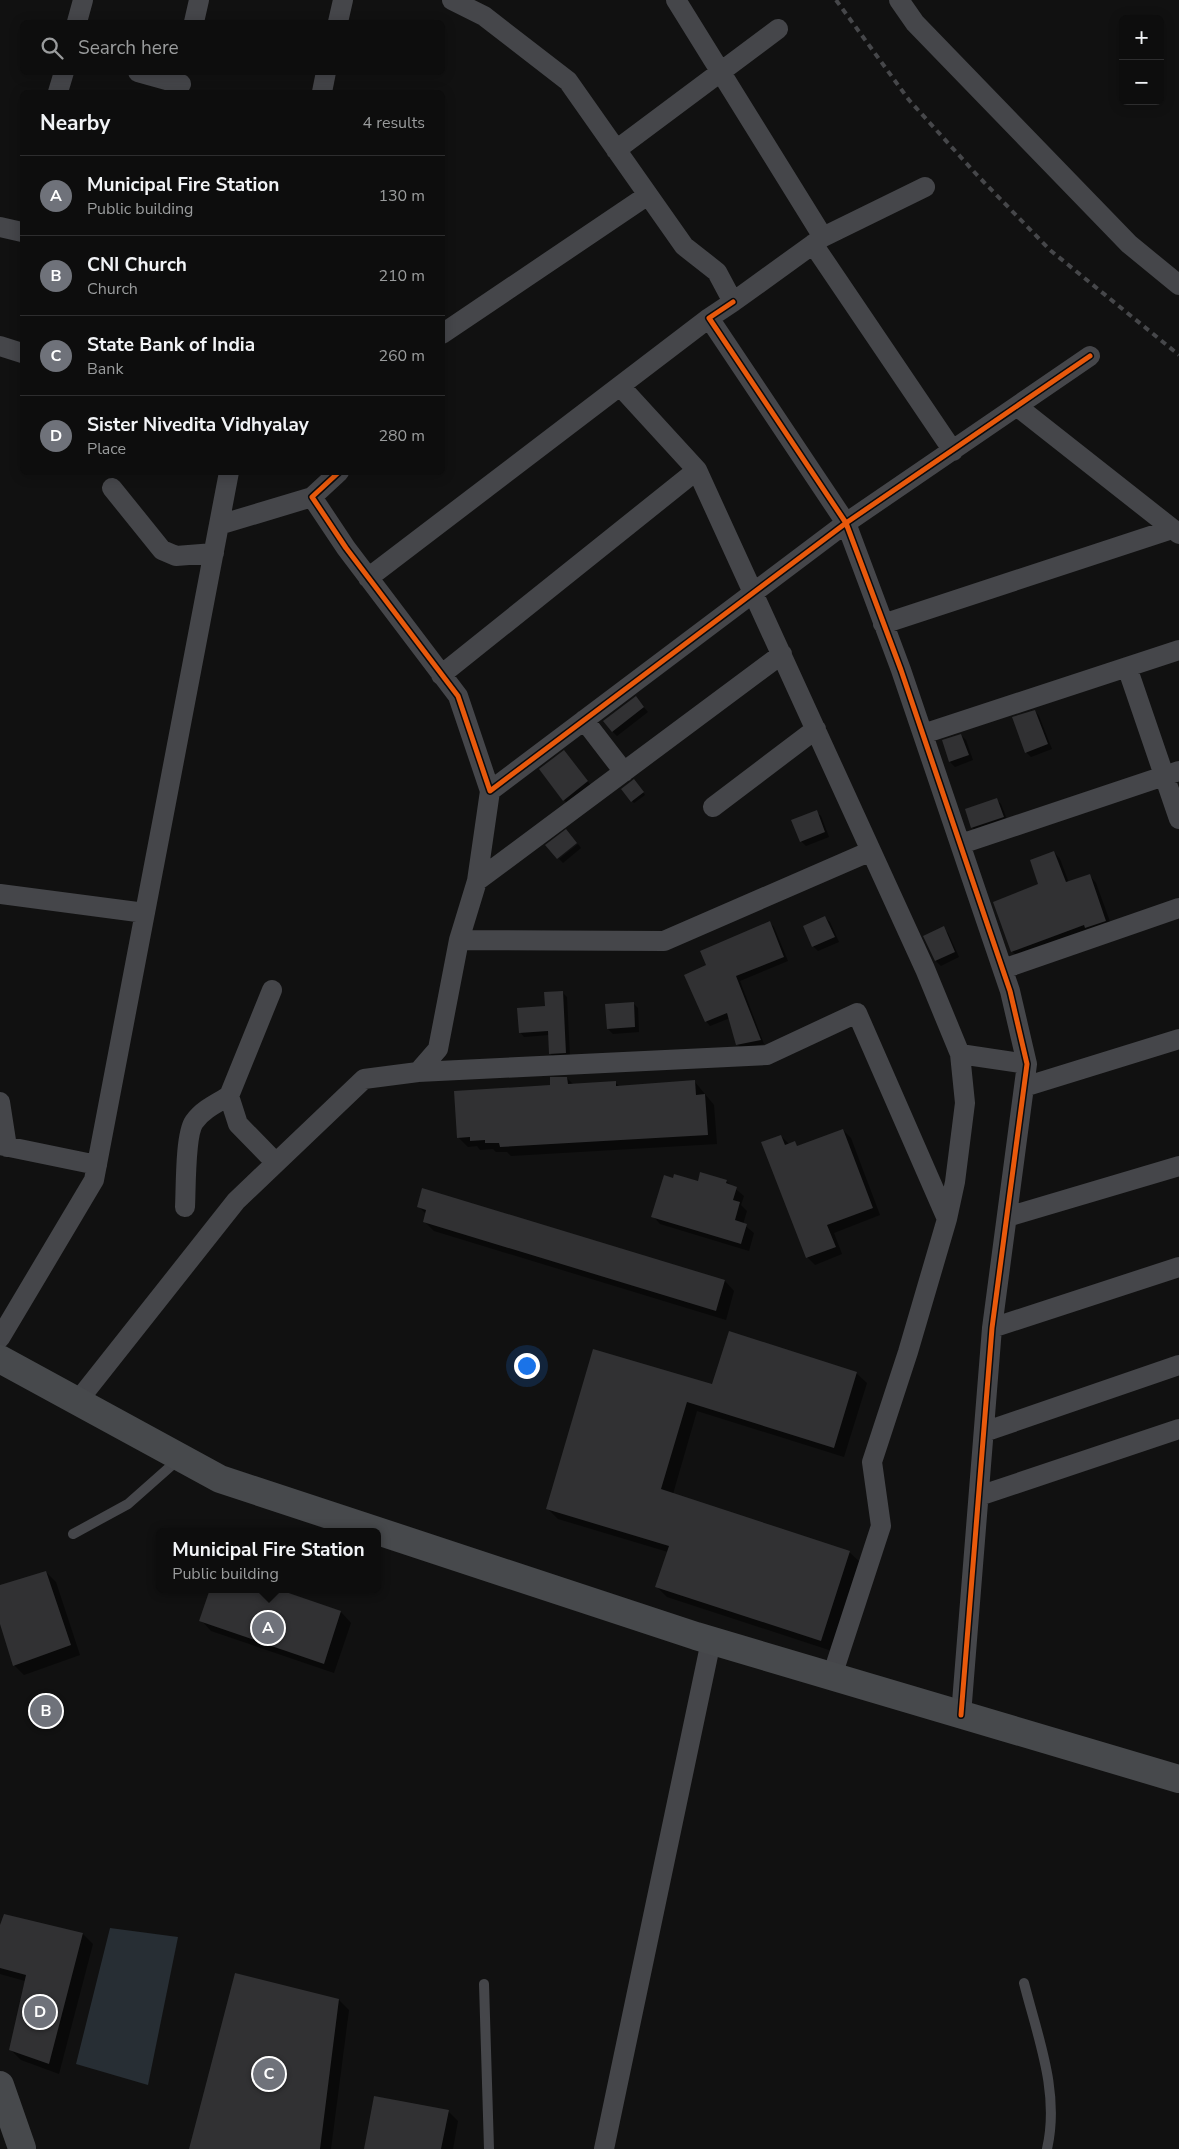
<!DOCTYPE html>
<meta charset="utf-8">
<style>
body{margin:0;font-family:"Nunito Sans",sans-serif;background:#161616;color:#f1f3f6}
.controls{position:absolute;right:15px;top:15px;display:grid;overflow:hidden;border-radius:8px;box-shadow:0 2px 12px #0003}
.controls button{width:45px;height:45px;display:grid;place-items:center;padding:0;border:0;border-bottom:1px solid #2d2d2e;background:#0d0d0d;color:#f1f3f6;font:25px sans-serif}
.you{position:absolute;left:526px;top:1365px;width:18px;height:18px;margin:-12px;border:4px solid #fff;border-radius:50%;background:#1a73e8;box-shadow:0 0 0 8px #1a73e833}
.badge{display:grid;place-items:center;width:32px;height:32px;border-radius:50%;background:#6f727a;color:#fff;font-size:16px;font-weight:700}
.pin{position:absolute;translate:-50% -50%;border:2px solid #fff;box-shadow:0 1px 5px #0006}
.popup{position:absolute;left:156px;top:1528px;width:225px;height:65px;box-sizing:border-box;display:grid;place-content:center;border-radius:8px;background:#0d0d0d;filter:drop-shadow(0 1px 4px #0005);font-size:16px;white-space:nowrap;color:#9a9c9d}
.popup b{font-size:19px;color:#f1f3f6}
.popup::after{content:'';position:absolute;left:50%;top:100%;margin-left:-10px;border:10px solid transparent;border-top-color:#0d0d0d}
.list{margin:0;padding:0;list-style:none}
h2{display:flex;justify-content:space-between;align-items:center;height:65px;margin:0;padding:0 20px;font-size:21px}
h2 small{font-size:16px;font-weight:400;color:#9a9c9d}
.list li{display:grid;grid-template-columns:32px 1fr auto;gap:15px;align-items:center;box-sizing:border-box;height:80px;padding:0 20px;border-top:1px solid #2d2d2e}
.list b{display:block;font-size:19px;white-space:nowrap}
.list p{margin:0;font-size:16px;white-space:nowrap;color:#9a9c9d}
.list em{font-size:16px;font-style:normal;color:#9a9c9d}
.icon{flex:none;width:28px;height:28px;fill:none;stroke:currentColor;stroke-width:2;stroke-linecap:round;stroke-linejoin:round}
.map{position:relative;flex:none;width:1179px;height:2149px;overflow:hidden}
.search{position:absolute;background:#0d0d0d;box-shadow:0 2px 12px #0003;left:20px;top:20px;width:425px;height:55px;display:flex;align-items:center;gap:12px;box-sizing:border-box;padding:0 18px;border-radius:8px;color:#9a9c9d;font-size:19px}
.panel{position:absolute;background:#0d0d0d;box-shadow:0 2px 12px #0003;left:20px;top:90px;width:425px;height:385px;border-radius:8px}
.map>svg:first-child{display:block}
.water{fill:#272e34}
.shadow{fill:#0007}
.building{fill:#313133}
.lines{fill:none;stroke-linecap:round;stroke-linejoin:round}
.service{stroke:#45464a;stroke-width:10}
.minor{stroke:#45464a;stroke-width:20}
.primary{stroke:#47494c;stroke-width:28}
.rail{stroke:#46474a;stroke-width:4;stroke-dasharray:6 5;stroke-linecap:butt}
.cycleway-casing{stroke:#0b0b0d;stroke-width:8}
.cycleway{stroke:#e8590c;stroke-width:5}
</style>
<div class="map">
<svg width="1179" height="2149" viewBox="0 0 1179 2149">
<rect width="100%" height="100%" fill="#111"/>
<path class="water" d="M110 1928 178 1937 148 2085 76 2064Z"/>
<path class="shadow" d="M640 703 648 712 617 736 612 731Z
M1035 711 1039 716 1052 749 1031 757 1026 752Z
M961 735 966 740 973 760 955 767 950 762 943 741Z
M569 757 592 787 569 805 564 800Z
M636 782 645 795 634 803 622 789Z
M996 799 1001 804 1008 822 977 832 972 827Z
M816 812 821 816 829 837 806 846 801 841Z
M578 844 581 848 563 863 559 859Z
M1054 852 1060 859 1069 883 1090 876 1096 883 1112 927 1019 958 1012 951Z
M825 918 830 922 839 942 818 951 813 946Z
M770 923 774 927 788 961 740 981 764 1044 742 1049 737 1044 730 1018 710 1026 706 1021 708 966Z
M943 928 948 933 959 957 941 966 936 961 924 936Z
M562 992 567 997 570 1057 554 1058 550 1053 549 1035 524 1037 520 1032Z
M633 1003 638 1008 639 1032 613 1034 608 1029Z
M567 1078 574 1085 615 1082 620 1087 695 1082 714 1105 717 1144 511 1156 507 1152H496L493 1149 480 1150 477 1146 468 1147 458 1137Z
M843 1130 851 1138 880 1215 834 1233 842 1254 815 1265 807 1257 781 1136 789 1144 794 1143 798 1147Z
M726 1181 744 1196 741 1205 747 1211 743 1224 754 1233 749 1251 660 1224 653 1216 698 1183Z
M418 1206 725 1281 734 1291 726 1320 434 1231 424 1221 426 1214Z
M594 1350 713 1386 856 1373 867 1383 844 1457 697 1411 673 1494 849 1552 860 1562 832 1651 667 1597 657 1587 668 1552 558 1519 547 1508Z
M46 1572 56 1582 80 1655 24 1675 14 1665 0 1620V1586Z
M274 1589 341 1612 351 1623 334 1673 211 1631 201 1620Z
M5 1915 83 1934 93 1944 59 2074 21 2060 10 2049 25 1981 0 1974V1929Z
M339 2000 349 2010 331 2149H191Z
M448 2111 458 2121 453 2149H365Z"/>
<path class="building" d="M636 696 644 707 612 732 603 721Z
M1035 710 1048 744 1025 753 1012 717Z
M961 734 969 755 949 762 942 740Z
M564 750 588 781 563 801 539 769Z
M634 779 644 792 631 802 621 789Z
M997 798 1004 817 971 828 965 809Z
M817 810 825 832 800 842 791 820Z
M566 829 577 843 557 859 545 845Z
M1054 851 1066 882 1090 874 1106 921 1085 928 1084 925 1011 952 993 902 1038 884 1030 860Z
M825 916 835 937 812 947 803 926Z
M770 921 784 957 736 976 761 1040 736 1045 727 1013 705 1022 684 975 706 965 700 951Z
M944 926 955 952 935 961 923 936Z
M563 991 566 1053 549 1054 548 1031 519 1033 517 1008 545 1006 544 992Z
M634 1002 635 1027 607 1029 605 1004Z
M550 1077H567L568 1084 616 1081V1086L695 1080 696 1095 705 1094 708 1135 500 1147 499 1143H485V1140L470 1141V1137L457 1138 454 1091 550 1085Z
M843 1129 873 1208 827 1225 836 1247 806 1258 761 1142 781 1135 785 1145 795 1141 797 1146Z
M700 1172 727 1180 726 1183 737 1187 733 1200 740 1202 735 1220 747 1224 741 1244 651 1217 664 1175 673 1178 674 1174 698 1181Z
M422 1188 725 1280 716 1311 423 1222 426 1210 417 1207Z
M729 1331 857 1372 834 1448 687 1402 661 1489 850 1551 821 1641 655 1587 669 1546 546 1509 593 1349 712 1384Z
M46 1571 71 1645 13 1666 0 1624V1585Z
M210 1589H277L341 1611 324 1664 199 1621Z
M4 1914 83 1933 49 2064 9 2050 26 1975 0 1968V1925Z
M235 1973 339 1999 320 2149H189Z
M374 2096 449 2110 441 2149H364Z"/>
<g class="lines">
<path class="service" d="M73 1534 128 1504 180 1458
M1024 1983C1038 2038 1060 2093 1047 2149
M484 1984 489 2149"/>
<path class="minor" d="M452 0 484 16 568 81 684 246 717 272 733 302 823 237 925 187
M676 0 823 237
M899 0 915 23 1129 244 1179 285
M77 22 83 0
M194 22 199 0
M338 22 343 0
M138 72 181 84
M58 92 64 72
M322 92 326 72
M616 150 778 29
M0 227 22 232
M813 244 953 451
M442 334 648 195
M0 346 22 353
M620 386 697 470 925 969 960 1054 1027 1064
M1018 407 1179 534
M339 472 312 497 346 548 458 696 490 791 846 523 709 318 733 302
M112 488 162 550 176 556 214 553
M219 525 312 497
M368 578 709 318
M883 624 1172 529
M1127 667 1179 819
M441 675 697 470
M584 720 624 772
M923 734 1179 650
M490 791 477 881 459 940 664 941 871 851
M713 807 816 729
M961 844 1179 771
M477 881 782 654
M0 894 145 913
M459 940 438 1049 418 1072 767 1055 857 1013 947 1219
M1003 969 1179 908
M272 990 229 1096 238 1124 276 1163
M1024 1087 1179 1039
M0 1102 7 1147
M0 1145 97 1165
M185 1207C186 1189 185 1135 194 1122 202 1110 217 1103 229 1096
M1007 1217 1179 1166
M992 1328 1179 1267
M0 1338 94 1180 229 472
M77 1402 236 1201 364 1079 418 1072
M984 1432 1179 1365
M979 1496 1179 1429
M832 1676 881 1526 872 1462 908 1352 947 1219 955 1182 965 1103 960 1054
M961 1715 992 1328 1027 1064 1010 991 901 670 846 523 1090 356
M604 2149 711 1641"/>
<path class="primary" d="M0 1359 220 1479 696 1636 1179 1779
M0 2085 22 2148"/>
<path class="rail" d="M836 0 909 100 977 175 1050 250 1179 355"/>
<g class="cycleway-casing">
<path id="cycleway" d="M339 472 312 497 346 548 458 696 490 791 846 523 709 318 733 302
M961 1715 992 1328 1027 1064 1010 991 901 670 846 523 1090 356"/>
</g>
<use href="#cycleway" class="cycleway"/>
</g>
</svg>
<div class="controls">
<button>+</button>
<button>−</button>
</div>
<div class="you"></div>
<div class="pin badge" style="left:268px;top:1628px">A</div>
<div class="popup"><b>Municipal Fire Station</b>Public building</div>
<div class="pin badge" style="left:46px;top:1711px">B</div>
<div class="pin badge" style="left:269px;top:2074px">C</div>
<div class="pin badge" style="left:40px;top:2012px">D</div>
<div class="search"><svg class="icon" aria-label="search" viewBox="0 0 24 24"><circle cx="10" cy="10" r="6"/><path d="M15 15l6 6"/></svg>Search here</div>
<section class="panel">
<h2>Nearby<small>4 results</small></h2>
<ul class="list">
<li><span class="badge">A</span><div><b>Municipal Fire Station</b><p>Public building</p></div><em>130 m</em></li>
<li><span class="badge">B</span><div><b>CNI Church</b><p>Church</p></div><em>210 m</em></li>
<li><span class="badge">C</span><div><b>State Bank of India</b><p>Bank</p></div><em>260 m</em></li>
<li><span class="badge">D</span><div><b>Sister Nivedita Vidhyalay</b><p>Place</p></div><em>280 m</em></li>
</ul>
</section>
</div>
